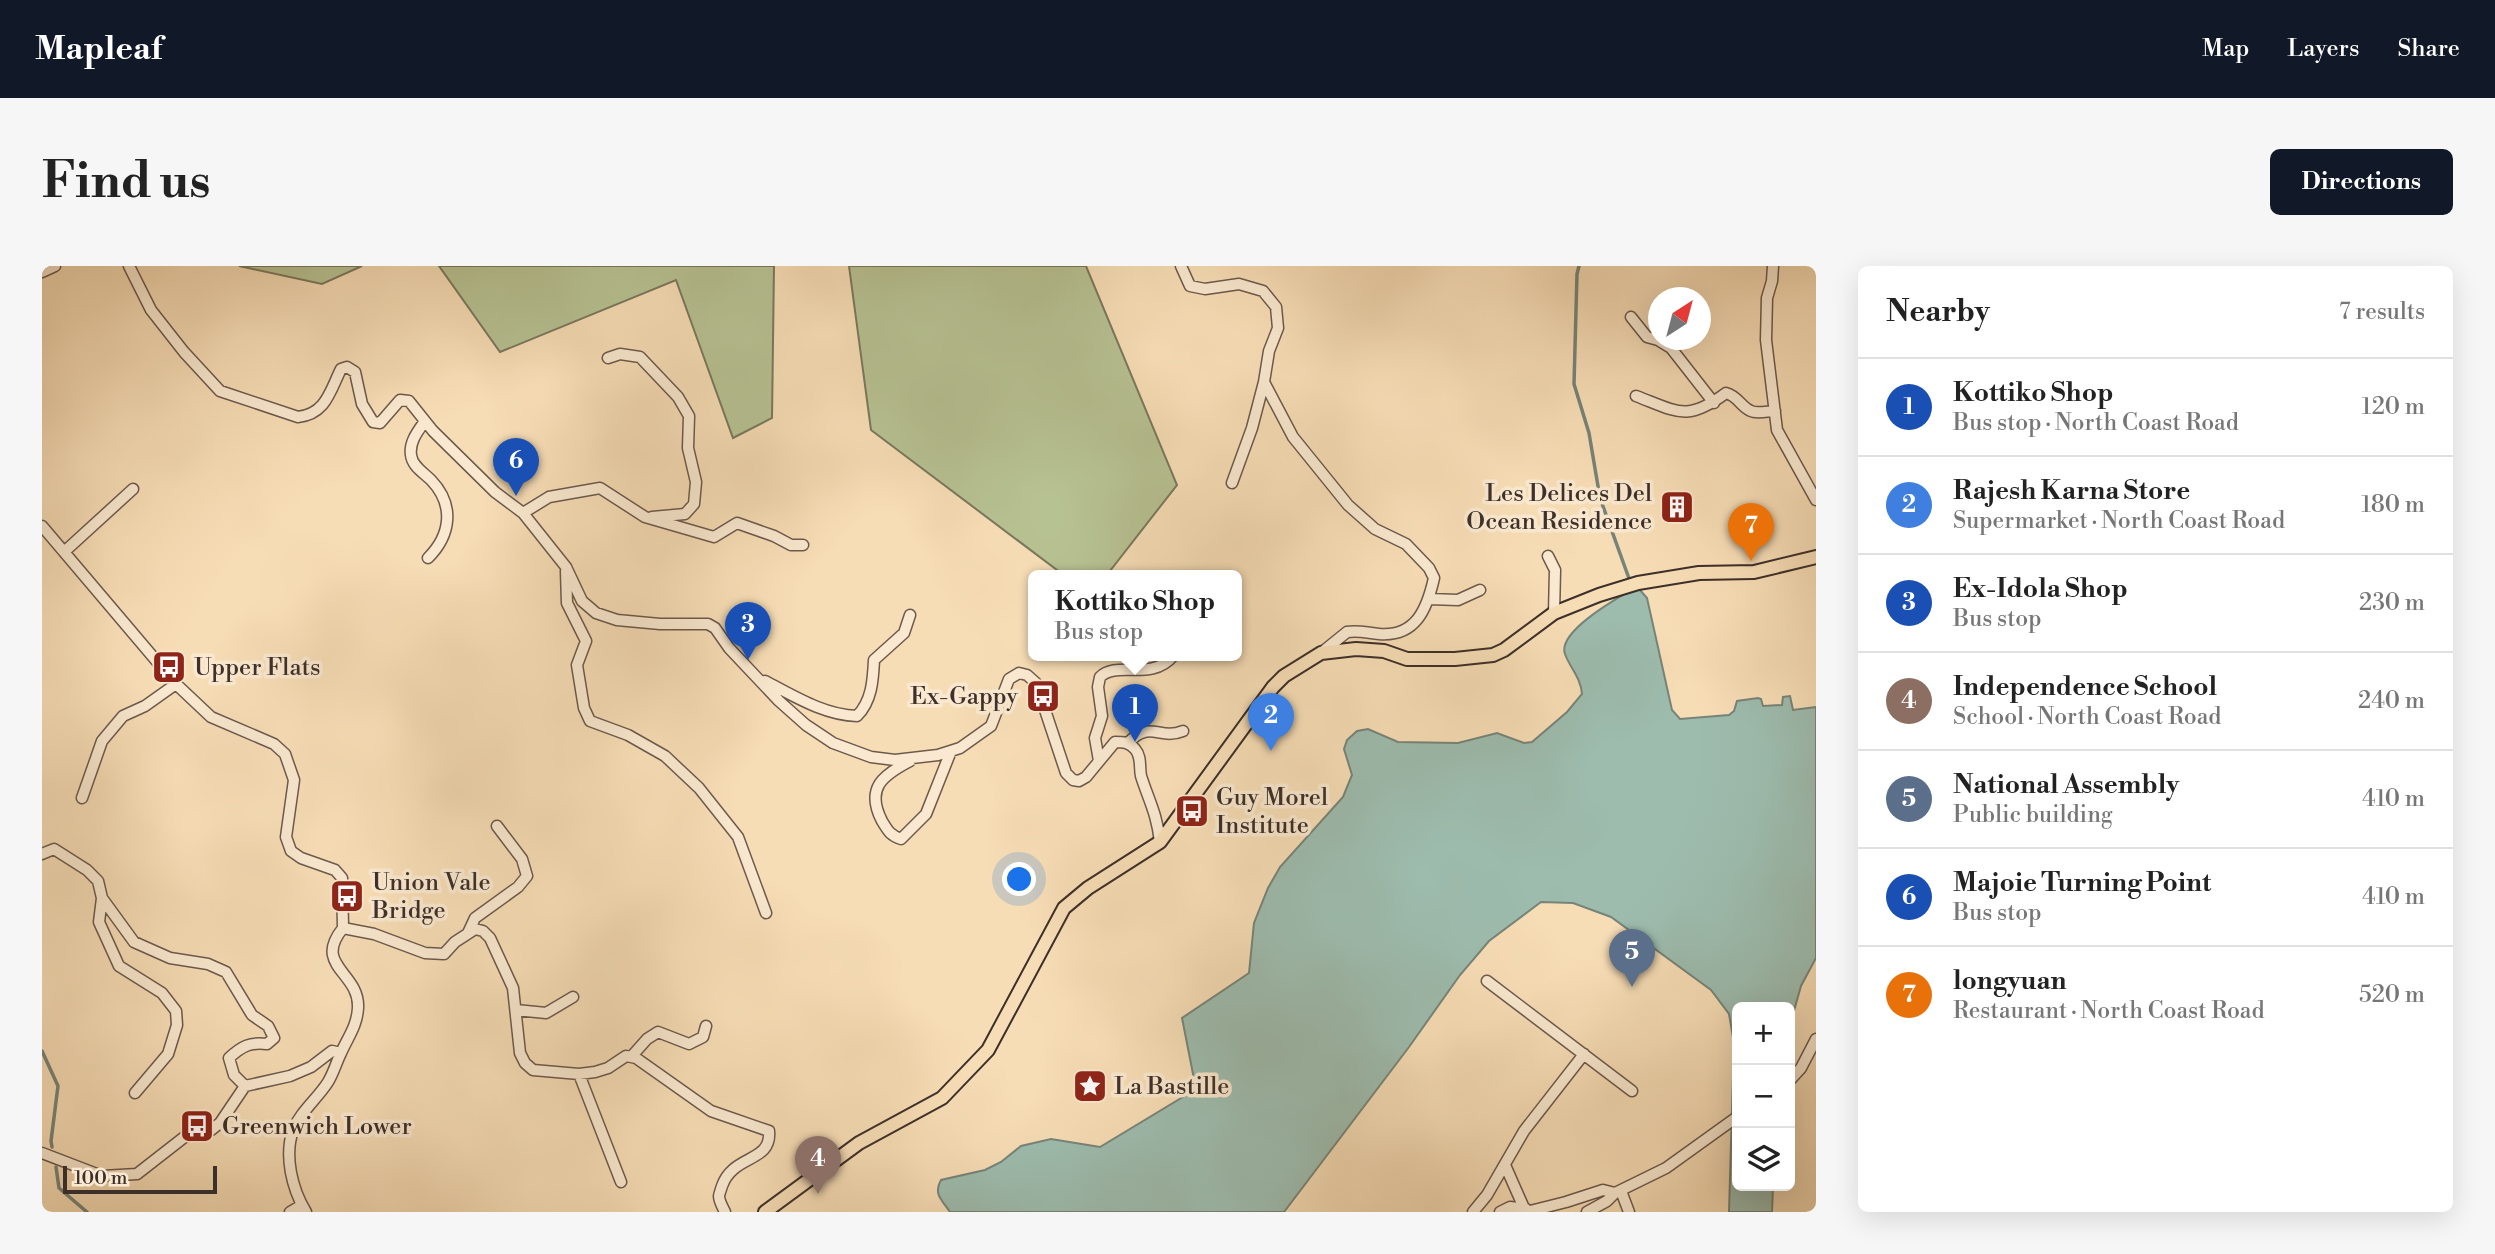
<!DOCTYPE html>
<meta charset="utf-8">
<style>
body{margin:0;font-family:"Libre Bodoni",serif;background:#f6f6f6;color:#222}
.controls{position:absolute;right:21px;bottom:21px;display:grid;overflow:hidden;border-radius:10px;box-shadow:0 7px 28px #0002}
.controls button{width:63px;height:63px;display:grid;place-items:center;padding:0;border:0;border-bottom:2px solid #e0e0e0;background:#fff;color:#222;font:35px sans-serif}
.compass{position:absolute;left:1606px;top:21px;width:63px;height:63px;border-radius:50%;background:#fff;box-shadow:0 7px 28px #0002;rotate:36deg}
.scale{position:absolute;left:21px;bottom:18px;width:154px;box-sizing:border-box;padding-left:7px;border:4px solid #3d2f2a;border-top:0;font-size:19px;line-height:24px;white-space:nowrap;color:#3d2f2a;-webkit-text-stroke:5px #fae9d0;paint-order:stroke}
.you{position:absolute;left:978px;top:614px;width:24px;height:24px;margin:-18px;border:5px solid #fff;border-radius:50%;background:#1a73e8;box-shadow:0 0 0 10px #1a73e833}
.badge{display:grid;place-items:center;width:46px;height:46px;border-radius:50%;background:#111827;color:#fff;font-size:23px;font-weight:700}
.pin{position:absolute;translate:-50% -58px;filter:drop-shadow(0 2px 4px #0008)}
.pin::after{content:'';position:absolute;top:37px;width:24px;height:21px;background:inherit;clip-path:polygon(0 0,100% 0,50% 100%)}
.popup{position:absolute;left:986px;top:304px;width:214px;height:91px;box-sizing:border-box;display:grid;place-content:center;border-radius:10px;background:#fff;filter:drop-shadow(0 2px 5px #0005);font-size:23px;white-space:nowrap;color:#767676}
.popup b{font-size:26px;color:#222}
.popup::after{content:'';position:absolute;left:50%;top:100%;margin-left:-14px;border:14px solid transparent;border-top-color:#fff}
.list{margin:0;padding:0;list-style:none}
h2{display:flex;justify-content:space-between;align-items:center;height:91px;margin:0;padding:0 28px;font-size:30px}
h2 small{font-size:23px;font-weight:400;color:#767676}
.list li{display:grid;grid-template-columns:46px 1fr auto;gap:21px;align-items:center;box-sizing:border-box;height:98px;padding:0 28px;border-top:2px solid #e0e0e0}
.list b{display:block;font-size:26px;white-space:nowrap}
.list p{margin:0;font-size:23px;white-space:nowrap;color:#767676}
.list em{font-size:23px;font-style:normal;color:#767676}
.icon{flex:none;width:38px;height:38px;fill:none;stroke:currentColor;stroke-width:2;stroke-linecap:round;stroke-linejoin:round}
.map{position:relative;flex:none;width:1774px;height:946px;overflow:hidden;border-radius:10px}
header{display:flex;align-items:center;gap:42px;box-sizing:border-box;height:98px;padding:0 35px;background:#111827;color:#fff}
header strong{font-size:33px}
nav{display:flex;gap:38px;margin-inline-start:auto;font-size:24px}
.intro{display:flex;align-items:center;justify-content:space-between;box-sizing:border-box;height:168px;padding:0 42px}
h1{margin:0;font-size:49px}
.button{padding:18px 32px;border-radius:10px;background:#111827;color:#fff;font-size:24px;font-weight:700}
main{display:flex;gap:42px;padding:0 42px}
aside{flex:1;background:#fff;border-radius:10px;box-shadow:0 7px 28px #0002}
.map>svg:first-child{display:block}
.green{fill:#b7c293;stroke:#7a785e;stroke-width:2}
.water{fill:#9dbcae;stroke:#778479;stroke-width:2}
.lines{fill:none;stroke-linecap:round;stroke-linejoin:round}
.stream{stroke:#778479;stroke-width:3.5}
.minor-casing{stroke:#6c5a4d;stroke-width:13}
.major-casing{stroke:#3d2f2a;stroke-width:16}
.minor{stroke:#fae9d0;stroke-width:10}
.major{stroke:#f7ddb6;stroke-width:12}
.labels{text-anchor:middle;stroke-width:7;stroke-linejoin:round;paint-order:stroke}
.poi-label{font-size:24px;fill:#3d2f2a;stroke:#fae9d0;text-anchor:start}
</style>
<header>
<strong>Mapleaf</strong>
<nav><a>Map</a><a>Layers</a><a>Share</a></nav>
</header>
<div class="intro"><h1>Find us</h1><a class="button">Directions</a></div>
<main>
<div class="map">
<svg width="1774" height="946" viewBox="0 0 1774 946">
<rect width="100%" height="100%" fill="#f7ddb6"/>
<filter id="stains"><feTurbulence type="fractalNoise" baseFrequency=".00286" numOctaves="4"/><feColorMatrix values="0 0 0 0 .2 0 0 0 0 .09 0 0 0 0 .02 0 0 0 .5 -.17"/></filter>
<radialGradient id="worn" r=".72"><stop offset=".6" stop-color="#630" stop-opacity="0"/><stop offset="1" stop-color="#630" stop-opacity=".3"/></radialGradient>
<path class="green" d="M197 0H320L280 18Z
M397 0H732L730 152 691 172 634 14 458 86Z
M807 0H1044L1135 219 1064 310H1023L829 164Z"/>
<path class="water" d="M1591 323 1598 324 1605 332 1630 444 1638 453 1687 449 1692 445 1695 435 1716 432 1719 433 1721 440 1740 439 1741 431 1748 430 1751 444 1774 441V692L1759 720 1748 759V741H1695V920H1731L1730 946H1687L1692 777 1687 748 1669 724 1569 651 1531 637 1499 636 1447 675 1418 709 1367 781 1242 946H908C900 934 891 928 899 914L943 904 959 896 979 880 1009 873 1058 881 1154 823 1140 752 1207 707 1212 657 1226 622 1238 601 1301 531 1310 509 1302 483 1305 474 1315 465 1326 463 1356 476 1416 477 1455 467 1482 477 1490 476 1525 446 1540 428C1539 412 1528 402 1523 388 1515 366 1574 333 1591 323Z"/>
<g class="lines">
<path class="stream" d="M1537 0 1535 8 1532 118 1547 167 1558 232 1589 318
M0 785 16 820 9 875 10 881
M14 901 17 922 45 946"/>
<g class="minor-casing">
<path id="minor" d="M87 0 109 44 142 86 178 125 256 151C284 148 288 125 299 103L305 101 313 106 320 138 331 156 338 157 358 134 367 135 391 165 453 226 481 247 524 301 540 335 554 347 575 354 618 358H666L673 362 687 382 737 435 764 459 791 477 829 491 853 494 896 489 918 482 949 460 967 413 977 407 985 409 994 417 1024 507 1031 514 1037 515 1044 511 1073 476C1081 476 1087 476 1093 483 1100 491 1097 501 1099 510 1107 535 1115 548 1118 576
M1139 0 1148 20 1163 23 1197 18 1221 25 1234 41 1236 62 1227 85 1222 116 1251 171 1306 239 1333 263 1364 278 1387 302 1392 312C1385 343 1374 371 1337 368 1326 367 1316 364 1305 366L1279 387
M1731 0 1730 15 1725 32 1724 74 1735 164 1774 234
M0 6 13 0
M1589 51 1605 71 1616 74 1629 82 1672 137
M566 92 578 88 598 91 636 131 647 150 646 182 654 216 652 238 643 248 610 251
M1594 130C1636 146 1645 156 1684 127 1696 130 1699 141 1709 145 1715 148 1726 145 1733 145
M383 155C376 165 367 176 369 189 370 200 382 207 389 214 413 239 409 269 386 292
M1190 217 1210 162 1222 116
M481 247 507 231 558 222 603 251 672 271 695 257 732 270 749 279H761
M0 260 134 418 169 451 232 478 243 488 252 514 244 571 249 585 259 592 293 604 300 612 301 662C270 700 318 706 316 742 315 760 306 771 299 787 294 797 292 806 286 816 276 832 258 846 251 864 242 890 250 923 264 946
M22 286 91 223
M1506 290 1513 304 1512 347
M524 305 525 337 544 375 535 399 542 442 548 455 586 469 623 490 657 522 696 571 724 647
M1387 333 1416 334 1438 324
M723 415C752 430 782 449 815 450 830 435 831 414 832 394L862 367 868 349
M1086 477C1108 453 1117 475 1141 465
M868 495C841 509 823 522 840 555 846 565 848 569 859 573L884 548 909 485
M1057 495 1053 472 1060 450 1056 421 1058 411C1075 394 1109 416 1131 390
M40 532 60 475 81 450 103 440 134 418
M0 588 12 583 45 604 56 615 60 632
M301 662 332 668 383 687 402 688 413 676 433 663 441 665 448 672 471 722 478 787 483 797 491 804 537 808 553 806 566 802 584 790 594 792 669 845 727 865C730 897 691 888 680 920 680 920 677 929 677 930 677 935 681 942 683 946
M426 667 433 652 476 621 485 610 480 593 455 560
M1445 715 1590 825
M474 744 504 747 531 731
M589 791 605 773 616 766 647 778 661 771 664 760
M537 808 579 916
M1748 814 1759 802 1774 773
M93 827 126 788 135 759 134 745 120 727 77 700 57 656 60 632 92 676 128 692 166 698 184 706 210 749 226 760 232 772 225 778C208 776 200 780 187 792L192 809 203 820
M0 887 60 910 95 908 145 869 169 864 178 857 203 820 248 810 269 801 290 785 299 787
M1463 899 1482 942
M1579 925 1587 946
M1488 945 1524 936 1561 924 1573 927
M248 946 260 939
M1431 946 1445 929 1482 865 1542 788
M1458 946 1468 941 1484 943
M1545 946 1565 935 1573 927 1624 902 1695 851"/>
</g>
<g class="major-casing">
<path id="major" d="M723 946 817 877 900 832 946 784 1022 642 1046 622 1118 576 1231 421 1242 410 1279 387 1314 383 1342 385 1365 393H1413L1451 389 1462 384 1512 347 1557 329 1596 317 1657 307 1712 306 1774 291"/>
</g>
<use href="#minor" class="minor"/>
<use href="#major" class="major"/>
</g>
<defs>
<g id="building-square" transform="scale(1.75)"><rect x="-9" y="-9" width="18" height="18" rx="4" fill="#8f2418" stroke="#fae9d0"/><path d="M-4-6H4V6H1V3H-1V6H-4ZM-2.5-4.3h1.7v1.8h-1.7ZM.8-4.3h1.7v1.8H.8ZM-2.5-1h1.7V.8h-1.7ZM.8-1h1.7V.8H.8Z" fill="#fff"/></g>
<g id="bus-square" transform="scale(1.75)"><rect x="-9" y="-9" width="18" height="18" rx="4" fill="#8f2418" stroke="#fae9d0"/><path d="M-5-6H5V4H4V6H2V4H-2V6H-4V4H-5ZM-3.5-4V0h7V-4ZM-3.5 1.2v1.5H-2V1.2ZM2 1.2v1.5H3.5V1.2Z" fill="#fff"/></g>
<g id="sight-square" transform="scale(1.75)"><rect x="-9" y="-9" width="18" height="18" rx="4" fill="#8f2418" stroke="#fae9d0"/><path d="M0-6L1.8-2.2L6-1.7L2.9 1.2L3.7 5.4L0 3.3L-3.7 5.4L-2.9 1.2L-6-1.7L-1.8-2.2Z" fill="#fff"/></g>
</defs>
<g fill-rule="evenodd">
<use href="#building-square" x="1635" y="241"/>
<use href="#bus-square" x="127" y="401"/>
<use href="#bus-square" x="1001" y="430"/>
<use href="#bus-square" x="1150" y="545"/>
<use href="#bus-square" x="305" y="630"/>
<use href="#sight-square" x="1048" y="820"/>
<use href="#bus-square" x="155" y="860"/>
</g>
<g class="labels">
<g class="poi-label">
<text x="1610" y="235" text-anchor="end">Les Delices Del<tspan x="1610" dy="28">Ocean Residence</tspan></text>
<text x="152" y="409">Upper Flats</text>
<text x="976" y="438" text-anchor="end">Ex-Gappy</text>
<text x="1174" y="539">Guy Morel<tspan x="1174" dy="28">Institute</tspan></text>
<text x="330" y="624">Union Vale<tspan x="330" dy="28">Bridge</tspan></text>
<text x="1072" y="828">La Bastille</text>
<text x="180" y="868">Greenwich Lower</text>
</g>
</g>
<rect width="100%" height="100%" filter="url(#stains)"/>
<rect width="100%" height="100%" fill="url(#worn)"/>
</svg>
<div class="controls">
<button>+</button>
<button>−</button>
<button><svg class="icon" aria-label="layers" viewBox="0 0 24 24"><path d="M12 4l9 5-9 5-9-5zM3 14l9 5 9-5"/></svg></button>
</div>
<svg class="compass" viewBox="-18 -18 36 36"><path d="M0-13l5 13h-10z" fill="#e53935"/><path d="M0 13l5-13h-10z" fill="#767676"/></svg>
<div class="scale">100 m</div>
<div class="you"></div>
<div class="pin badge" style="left:1093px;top:476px;background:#1a4fb4">1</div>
<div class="popup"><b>Kottiko Shop</b>Bus stop</div>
<div class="pin badge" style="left:1229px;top:485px;background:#3f7fe0">2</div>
<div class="pin badge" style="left:706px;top:394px;background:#1a4fb4">3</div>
<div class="pin badge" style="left:776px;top:928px;background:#8d6e63">4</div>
<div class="pin badge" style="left:1590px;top:721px;background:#5c6f8a">5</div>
<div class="pin badge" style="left:474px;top:230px;background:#1a4fb4">6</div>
<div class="pin badge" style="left:1709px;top:295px;background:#e8710a">7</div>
</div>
<aside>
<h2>Nearby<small>7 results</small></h2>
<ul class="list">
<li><span class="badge" style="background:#1a4fb4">1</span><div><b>Kottiko Shop</b><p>Bus stop · North Coast Road</p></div><em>120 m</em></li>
<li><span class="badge" style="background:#3f7fe0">2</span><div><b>Rajesh Karna Store</b><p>Supermarket · North Coast Road</p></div><em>180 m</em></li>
<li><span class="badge" style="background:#1a4fb4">3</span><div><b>Ex-Idola Shop</b><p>Bus stop</p></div><em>230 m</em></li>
<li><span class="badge" style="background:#8d6e63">4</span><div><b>Independence School</b><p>School · North Coast Road</p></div><em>240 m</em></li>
<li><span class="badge" style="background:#5c6f8a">5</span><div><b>National Assembly</b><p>Public building</p></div><em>410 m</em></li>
<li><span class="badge" style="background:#1a4fb4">6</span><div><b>Majoie Turning Point</b><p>Bus stop</p></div><em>410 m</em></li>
<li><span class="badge" style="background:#e8710a">7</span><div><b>longyuan</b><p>Restaurant · North Coast Road</p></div><em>520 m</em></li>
</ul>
</aside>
</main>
